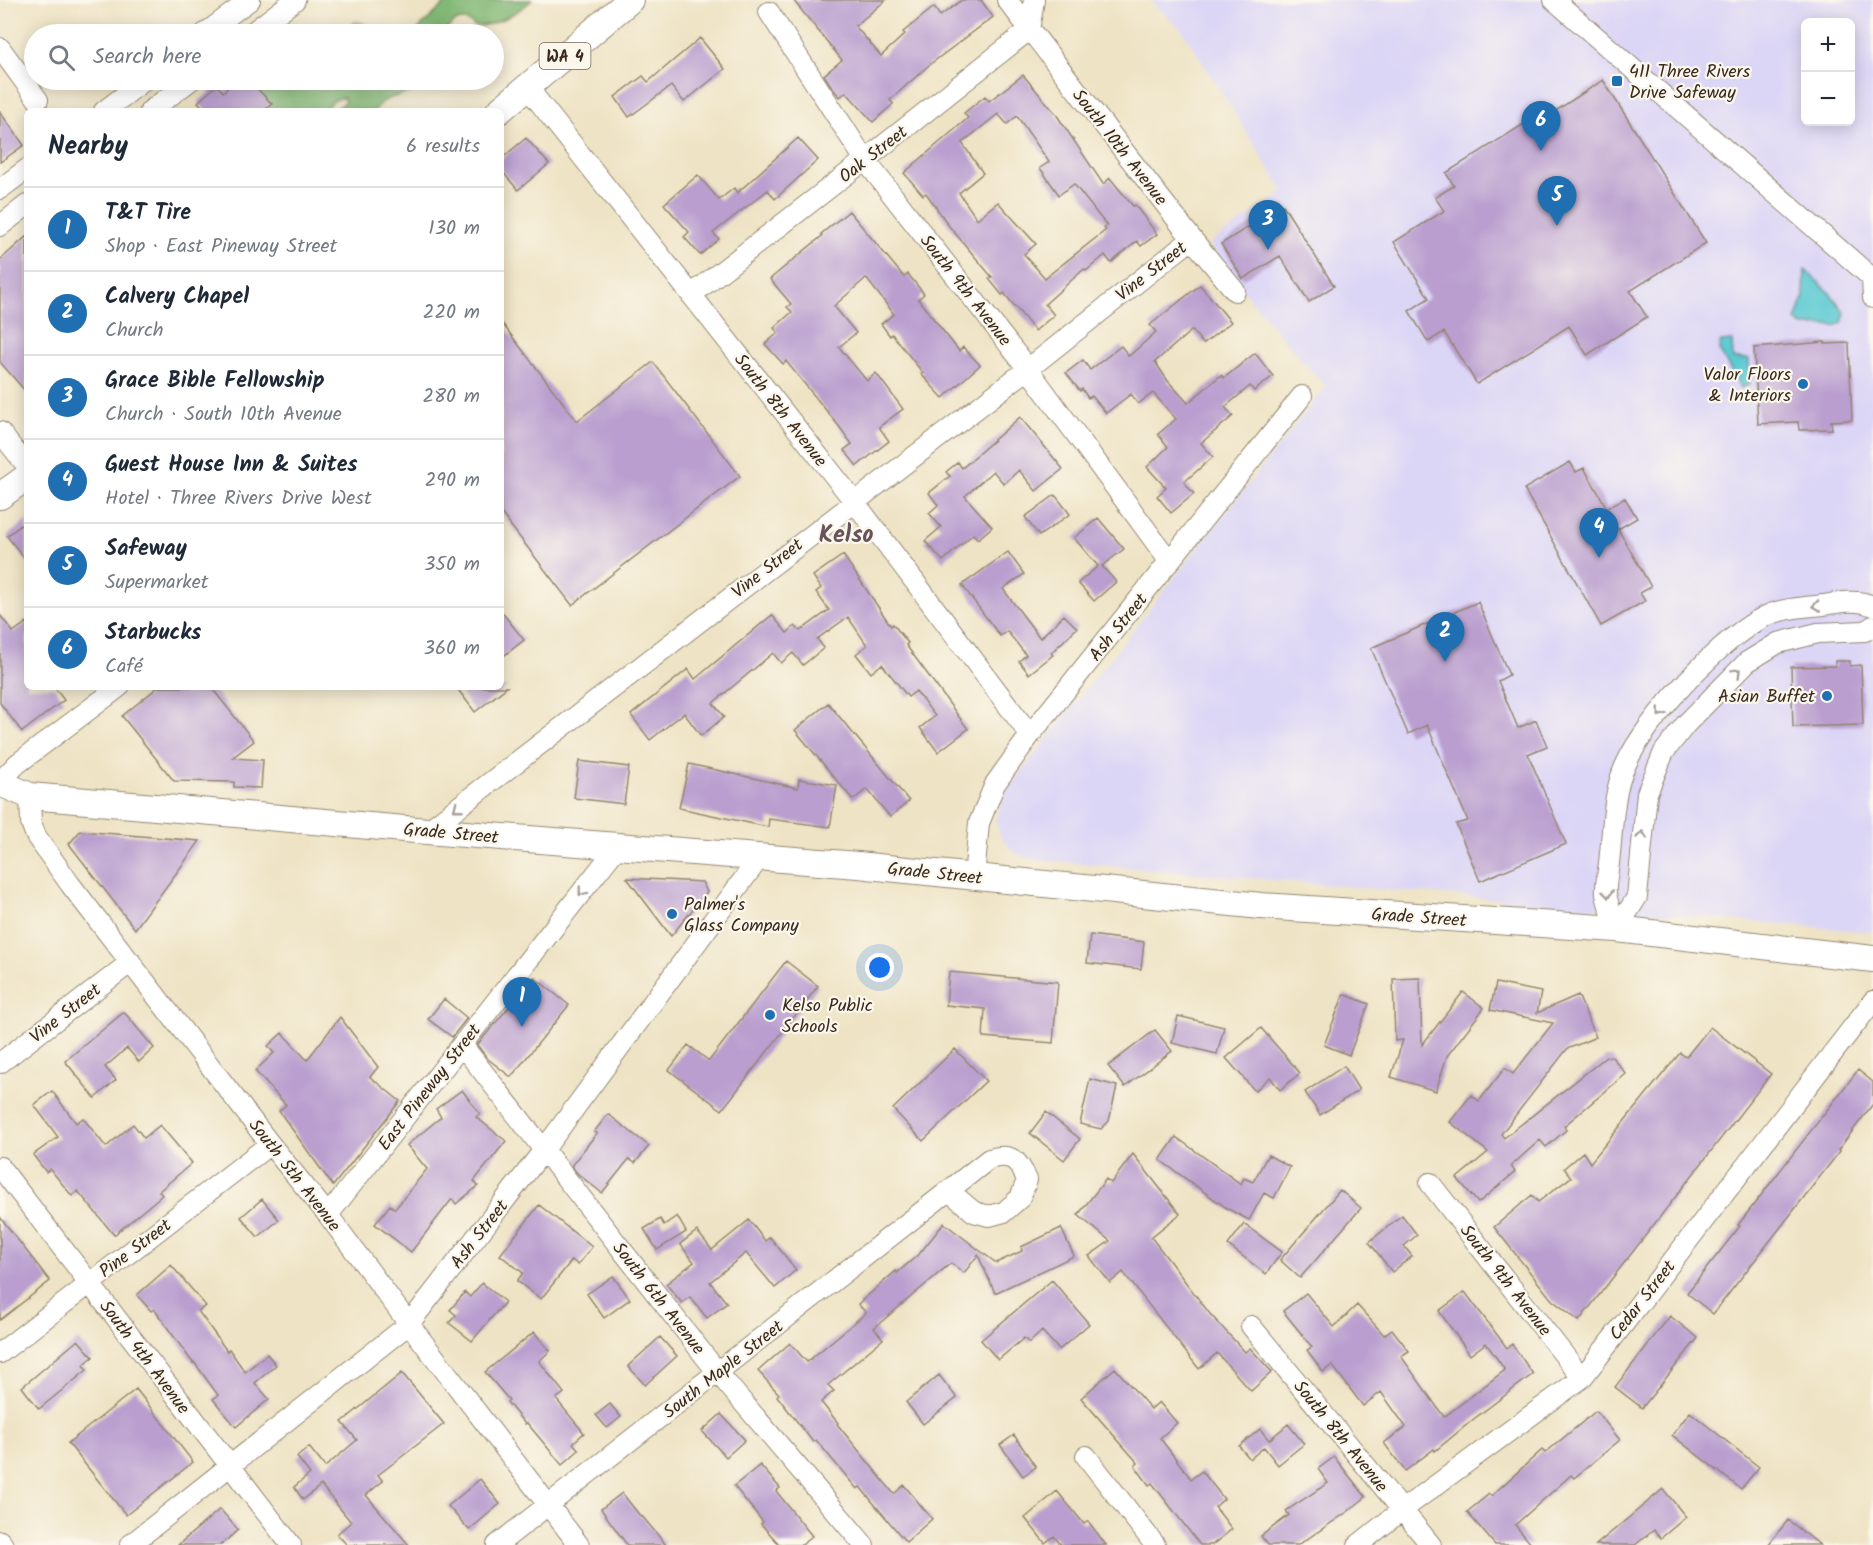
<!DOCTYPE html>
<meta charset="utf-8">
<style>
body{margin:0;font-family:Kalam,sans-serif;background:#f6f6f7;color:#1f2937}
.controls{position:absolute;right:18px;top:18px;display:grid;overflow:hidden;border-radius:9px;box-shadow:0 3px 15px #0003}
.controls button{width:54px;height:54px;display:grid;place-items:center;padding:0;border:0;border-bottom:2px solid #e0e1e3;background:#fff;color:#1f2937;font:30px sans-serif}
.you{position:absolute;left:880px;top:968px;width:21px;height:21px;margin:-15px;border:4px solid #fff;border-radius:50%;background:#1a73e8;box-shadow:0 0 0 9px #1a73e833}
.badge{display:grid;place-items:center;width:39px;height:39px;border-radius:50%;background:#1f6fb2;color:#fff;font-size:20px;font-weight:700}
.pin{position:absolute;translate:-50% -50px;filter:drop-shadow(0 2px 3px #0008)}
.pin::after{content:'';position:absolute;top:32px;width:21px;height:18px;background:inherit;clip-path:polygon(0 0,100% 0,50% 100%)}
.list{margin:0;padding:0;list-style:none}
h2{display:flex;justify-content:space-between;align-items:center;height:78px;margin:0;padding:0 24px;font-size:26px}
h2 small{font-size:20px;font-weight:400;color:#747a83}
.list li{display:grid;grid-template-columns:39px 1fr auto;gap:18px;align-items:center;box-sizing:border-box;height:84px;padding:0 24px;border-top:2px solid #e0e1e3}
.list b{display:block;font-size:22px;white-space:nowrap}
.list p{margin:0;font-size:20px;white-space:nowrap;color:#747a83}
.list em{font-size:20px;font-style:normal;color:#747a83}
.icon{flex:none;width:33px;height:33px;fill:none;stroke:currentColor;stroke-width:2;stroke-linecap:round;stroke-linejoin:round}
.map{position:relative;flex:none;width:1873px;height:1545px;overflow:hidden}
.search{position:absolute;background:#fff;box-shadow:0 3px 15px #0003;left:24px;top:24px;width:480px;height:66px;display:flex;align-items:center;gap:15px;box-sizing:border-box;padding:0 21px;border-radius:33px;color:#747a83;font-size:22px}
.panel{position:absolute;background:#fff;box-shadow:0 3px 15px #0003;left:24px;top:108px;width:480px;height:582px;border-radius:9px}
.map>svg:first-child{display:block}
.built{fill:#dcd6f6;fill-rule:evenodd}
.forest{fill:#82b874;stroke:#5e7149;stroke-width:1.5}
.water{fill:#5dcad3;stroke:#4c7a78;stroke-width:1.5}
.building{fill:#b99ecf;fill-rule:evenodd}
.lines{fill:none;stroke-linecap:round;stroke-linejoin:round}
.minor-casing{stroke:#948671;stroke-width:22}
.major-casing{stroke:#948671;stroke-width:28}
.minor{stroke:#fff;stroke-width:20}
.major{stroke:#fff;stroke-width:26}
.oneway{stroke:#a79f9a}
.poi-dot{fill:#1f6fb2;stroke:#fbf7ec;stroke-width:2}
.labels{text-anchor:middle;stroke-width:4.5;stroke-linejoin:round;paint-order:stroke}
.shield{fill:#fbf7ec;stroke:#75685c;stroke-width:1.5}
.shield-label{font-size:16px;font-weight:bold;fill:#3b2a1e}
.poi-label{font-size:18px;fill:#3b2a1e;stroke:#fbf7ec;text-anchor:start}
.street-label{font-size:18px;fill:#3b2a1e;stroke:#fbf7ec}
.district-label{font-size:24px;font-weight:bold;fill:#67535c;stroke:#fbf7ec}
</style>
<div class="map">
<svg width="1873" height="1545" viewBox="0 0 1873 1545">
<rect width="100%" height="100%" fill="#fbf7ec"/>
<filter id="ink" filterUnits="userSpaceOnUse"><feTurbulence type="fractalNoise" baseFrequency=".0167" numOctaves="2"/><feDisplacementMap in="SourceGraphic" scale="12" xChannelSelector="R" yChannelSelector="G"/><feConvolveMatrix kernelMatrix="1 2 1 2 8 2 1 2 1" color-interpolation-filters="sRGB"/></filter>
<filter id="wash" filterUnits="userSpaceOnUse"><feTurbulence type="fractalNoise" baseFrequency=".008" numOctaves="4" result="noise"/><feDisplacementMap in="SourceGraphic" scale="24" xChannelSelector="R" yChannelSelector="G"/><feGaussianBlur stdDeviation="1.35" result="paint"/><feColorMatrix in="noise" values="0 0 0 0 0 0 0 0 0 0 0 0 0 0 0 0 0 1.4 0 .05"/><feComposite in="paint" operator="in"/></filter>
<g filter="url(#wash)">
<rect width="100%" height="100%" fill="#eee3c4"/>
<path class="built" d="M1149 0H1873V932L1032 859 1014 853 1001 837 995 820 1005 792 1326 386 1303 362 1251 300 1209 244 1284 192 1182 30ZM1806 22H1850V122H1806Z"/>
<path class="forest" d="M449 0H532C517 13 494 27 474 26 461 13 452 24 441 34H413Z
M355 22C365 22 369 26 373 34H344Z
M235 80H426C419 95 398 93 384 101 380 104 377 108 374 111H335L345 101 344 98C336 98 328 103 325 111H268L248 100Z"/>
<path class="water" d="M1805 270C1820 283 1835 296 1845 314L1842 322 1838 325 1803 326 1796 321 1804 297Z
M1732 341 1733 359H1749L1750 384 1741 388 1719 350 1721 342Z"/>
<g id="blocks">
<path class="building" d="M793 0H886L855 26 881 56 905 34 903 32 934 7 940 16 962 0H981L993 17 929 65 890 100 893 104 873 122 846 92 840 97 833 89 824 75 842 60Z
M700 38 725 69 684 102 671 86 629 117 615 97 643 76 648 82Z
M1023 75 1056 114 1103 184 1110 178 1133 206 1135 205 1157 234 1141 246 1137 241 1111 263 1105 255 1086 271 1084 269 1045 304 1054 315 1035 331 1004 293 1002 295 989 279 992 277 949 226 926 193 923 195 904 173 968 118 964 113 985 96 989 101ZM998 114 1007 124 1017 116 1049 162 1040 168 1059 195 1074 184 1107 226 1104 228 1106 230 1045 278 1024 254 1036 244 998 202 977 219 959 193 983 173 962 143Z
M237 80H249L272 104 264 111H206L198 102 217 85 223 92Z
M1603 80 1706 243 1630 291 1647 317 1587 355 1569 326 1477 384 1444 332 1428 342 1409 311 1429 298 1394 242 1444 211 1435 197 1454 186 1446 173 1551 107 1554 112Z
M0 112 24 145 0 162Z
M526 138 549 164 518 190 501 170V159Z
M798 138 818 160 775 199 768 190 713 233 719 239 700 255 684 237 689 232 664 204 698 175 719 200 734 188 737 193Z
M1283 205 1334 286 1309 302 1280 256 1243 279 1221 244Z
M849 211 904 277 908 274 924 294 918 299 959 351 963 347 980 365 943 398 921 374 923 373 892 334 890 336 881 324 894 314 866 278 834 306 856 333 839 347 867 381 876 373 903 409 879 427 889 441 857 466 844 450 852 444 838 425 786 361 783 364 765 344 778 333 774 328 792 312 787 307 791 304 770 279 822 236 821 234Z
M27 236V393L0 362V260Z
M1200 285 1231 322 1203 344 1192 330 1155 362 1168 381 1188 403 1221 375 1224 378 1255 353 1273 376 1254 391 1250 386 1225 407 1233 416 1201 443 1213 457 1184 482 1194 494 1171 513 1157 496 1166 488 1147 467 1168 447 1158 434 1176 419 1153 393 1138 404 1131 394 1106 413 1092 396 1088 398 1082 389 1080 391 1066 373 1083 360 1090 370 1121 346 1129 356 1156 332 1150 325Z
M501 322 577 421 653 362 740 476 572 605 501 513Z
M1825 342V344L1849 343 1852 420 1831 421 1832 429 1799 430 1798 422 1758 424 1754 348Z
M1020 417 1063 469 1036 491 1019 470 1004 484 993 471 965 496 992 527 978 539 973 534 943 561 925 541 941 527 929 513 938 505 929 493 950 476 946 472 958 462 962 468Z
M1570 462 1576 472 1584 468 1607 508 1625 498 1637 518 1618 529 1651 587 1640 593 1645 601 1601 626 1524 489Z
M1055 495 1070 514 1039 536 1025 517Z
M1098 518 1124 549 1102 566 1116 582 1094 601 1078 583 1098 566 1074 538Z
M27 520V562L7 536Z
M1008 552 1024 574 1003 589 1040 638 1064 615 1077 628 1051 653 1053 655 1029 674 1019 661 1026 655 1007 631 1000 636 962 585Z
M843 555 891 626 893 624 908 643 906 645 968 729 938 752 920 728 935 716 916 691 908 697 882 664 871 673 856 654 867 645 848 617 817 639 824 648 803 665 793 653 781 663 773 653 713 703 724 717 701 736 684 713 650 740 631 715 688 669 695 679 772 615 787 633 795 626 800 631 829 610 816 592 821 588 813 576Z
M1478 602 1509 675 1498 681 1518 728 1536 720 1547 746 1528 754 1566 844 1480 881 1456 824 1468 821 1427 725 1408 734 1371 648Z
M501 611 524 640 501 658Z
M0 615 13 632 27 622V687H54L64 700 22 732 0 703Z
M1835 661H1850V666L1861 665 1863 725 1793 727 1791 667 1835 666Z
M158 687H211L254 741 232 758 263 760 261 788 234 787V782L174 781 122 716Z
M456 687H507L475 712Z
M828 703 909 801 890 817 867 789 853 800 795 730Z
M579 761 629 767 624 804 574 798Z
M689 764 798 788 799 779 837 785 830 827 769 819 768 827 679 808Z
M80 831 200 841 135 929 69 844Z
M627 878 702 882 707 892 671 936Z
M1090 935 1144 942 1141 969 1087 963Z
M786 961 818 986 722 1110 669 1070 688 1045 709 1061Z
M949 972 1058 982 1053 1043 983 1037 985 1009 946 1005Z
M534 977 569 1005 511 1077 488 1059 477 1045Z
M1420 978 1422 1045 1463 992 1484 1008 1447 1056 1436 1091 1391 1077 1403 1040 1395 1041 1393 979Z
M1496 983 1541 992 1537 1013 1578 995 1596 1037 1567 1049 1501 1134 1504 1138 1606 1057H1612L1626 1074 1564 1126 1566 1130 1546 1147 1540 1140 1511 1166 1515 1172 1478 1203 1457 1178 1488 1152 1450 1122 1471 1095 1479 1101 1505 1068 1513 1074 1553 1023 1490 1010Z
M1344 994 1369 1004 1349 1055 1324 1045Z
M444 999 467 1018 452 1037 428 1019Z
M124 1012 154 1048 139 1062 127 1048 105 1067 116 1080 95 1098 65 1061Z
M1178 1016 1224 1027 1217 1054 1172 1043Z
M340 1017 378 1067 370 1077 400 1101 333 1186 279 1111 286 1105 255 1071 274 1053 268 1046 282 1033 307 1060Z
M1710 1027 1771 1074 1579 1321 1552 1300 1494 1227 1532 1195 1538 1202 1571 1177 1564 1168 1583 1152 1590 1163 1680 1053 1686 1057Z
M1261 1028 1300 1073 1280 1090 1270 1077 1255 1091 1226 1058Z
M1155 1030 1172 1051 1125 1087 1108 1066Z
M955 1049 986 1081 923 1141 893 1109Z
M1344 1066 1359 1090 1320 1115 1305 1092Z
M1858 1070 1873 1082V1104L1838 1150 1840 1151 1713 1314 1687 1293 1740 1226 1738 1225Z
M1090 1079 1117 1086 1109 1121 1101 1129 1080 1124Z
M462 1090 480 1114 476 1117 506 1141 474 1181 478 1186 456 1204 452 1199 411 1252 375 1224 390 1205 395 1209 427 1169 407 1145 441 1117 436 1109Z
M52 1091 76 1123 83 1118 106 1147 133 1124 144 1138 160 1125 192 1163 159 1191 162 1195 114 1235 78 1191 72 1196 50 1169 46 1172 33 1155 58 1137 34 1105Z
M1046 1112 1080 1139 1064 1160 1030 1133Z
M608 1114 649 1146 635 1163 629 1159 602 1193 578 1174 571 1166 597 1133 594 1132Z
M1176 1137 1241 1184 1244 1178 1253 1182 1268 1155 1290 1167 1274 1198 1264 1193 1249 1220 1228 1209 1160 1160Z
M1133 1154 1180 1214 1151 1237 1210 1314 1245 1352 1250 1348 1272 1372 1251 1391 1217 1353 1199 1369 1123 1272 1110 1283 1089 1256 1110 1241 1078 1215 1106 1179 1111 1183Z
M1340 1190 1361 1208 1300 1278 1280 1260Z
M262 1199 279 1220 258 1237 241 1217Z
M539 1205 592 1247 578 1265 572 1260 541 1299 517 1281 523 1273 500 1255Z
M1402 1215 1417 1235 1404 1246 1412 1256 1392 1272 1369 1242Z
M677 1216 686 1232 657 1250 644 1229 660 1219 664 1225Z
M0 1217 50 1281 0 1320Z
M749 1220 765 1241 770 1237 796 1270 775 1288 746 1253 710 1282 727 1303 707 1318 690 1297 682 1303 666 1284 694 1262 680 1244 697 1231 712 1250Z
M944 1223 996 1263 1022 1251 1021 1247 1061 1228 1074 1256 995 1293 978 1255 964 1273 951 1263 874 1328 883 1339 828 1385 834 1391 821 1402 838 1423 837 1424 894 1494 904 1485 932 1519 906 1542 860 1487 857 1489 816 1440 813 1442 777 1396 779 1394 758 1371 790 1343 807 1362 866 1313 858 1304 896 1271 897 1273 920 1253Z
M1244 1224 1282 1252 1266 1274 1228 1245Z
M171 1265 206 1306 198 1311 227 1351 229 1349 245 1372 267 1354 276 1365 255 1383 269 1399 236 1427 213 1399 218 1395 194 1362 193 1363 154 1309 151 1311 137 1295Z
M613 1276 630 1299 604 1318 587 1294Z
M1052 1280 1089 1324 1059 1350 1042 1331 1029 1343 1024 1338 998 1360 981 1340Z
M482 1283 505 1302 472 1341 449 1323 456 1315 450 1310 465 1292 470 1297Z
M1465 1292 1507 1348 1512 1344 1533 1374 1475 1418 1435 1451 1434 1449 1405 1471 1384 1443 1406 1427 1381 1392 1363 1406 1332 1365 1323 1372 1307 1350 1312 1347 1283 1311 1306 1293 1334 1327 1357 1305 1384 1335 1392 1329 1409 1351 1401 1356 1444 1417 1505 1370 1486 1343 1470 1355 1439 1311Z
M1670 1316 1698 1338 1642 1408 1615 1387Z
M534 1332 550 1351 539 1361 564 1393 556 1399 584 1433 573 1443 579 1450 562 1465 527 1423 525 1424 507 1402 509 1400 485 1372Z
M660 1337 677 1356 645 1385 628 1366Z
M78 1340 93 1357 83 1365 87 1370 39 1409 22 1387Z
M1115 1368 1151 1409 1159 1402 1177 1423 1160 1438 1191 1479 1202 1471 1224 1499 1215 1507 1232 1529 1212 1545H1200L1152 1483 1149 1485 1135 1466 1138 1463 1081 1398Z
M402 1373 444 1424 378 1475 383 1481 366 1495 409 1545H347L337 1534 351 1522 321 1485 303 1500 294 1487 310 1474 297 1457 309 1447 325 1467 357 1440 342 1422Z
M939 1375 957 1398 923 1424 906 1402Z
M136 1389 193 1462 126 1515 68 1443Z
M610 1404 621 1417 607 1428 596 1415Z
M1596 1411 1620 1440 1574 1478 1571 1475 1515 1525 1532 1545H1495L1467 1512 1489 1494 1491 1496 1542 1450 1545 1453Z
M1690 1412 1759 1467 1741 1489 1672 1435Z
M721 1414 745 1440 726 1457 702 1431Z
M1288 1424 1304 1444 1278 1465 1264 1447 1250 1459 1239 1446 1260 1429 1269 1440Z
M1014 1435 1036 1467 1023 1476 1000 1445Z
M1334 1457 1366 1497 1346 1513 1298 1545H1268L1261 1536 1289 1515 1286 1511 1328 1483 1318 1469Z
M760 1465 780 1488 776 1491 812 1536 802 1545H780L761 1524 763 1522 734 1486Z
M480 1479 500 1504 469 1530 448 1506Z
M1663 1489 1686 1517 1661 1538 1654 1530 1635 1545H1596Z
M1057 1491 1084 1524 1088 1521 1106 1545H1061L1054 1536 1045 1543 1025 1518Z
M622 1493 641 1517 642 1516 666 1545H627L601 1509Z
M220 1509 238 1530 221 1545H178Z
M1788 1520 1820 1545H1768Z"/>
</g>
</g>
<g filter="url(#ink)">
<use href="#blocks" fill-opacity="0" stroke="#948671" stroke-width="1.5"/>
<g class="lines">
<g class="minor-casing">
<path id="minor" d="M1007 0 1192 239 1235 291
M1554 0 1872 278 1873 298
M769 12 865 160 1028 369 1170 562
M204 34 250 0
M250 34 295 0
M0 48 38 100
M528 88 854 501 1030 735
M104 111 145 80
M150 111 191 80
M0 189 27 169
M0 226 27 205
M691 295 865 160 1029 30 1034 0
M0 432 27 466
M0 782 17 764 119 687
M30 796 31 823 36 836 70 884 270 1144 328 1215 409 1324 579 1545
M427 831 1028 369 1192 239
M974 878 979 823 995 784 1030 735 1302 396
M1617 929C1614 918 1608 906 1606 894 1605 885 1608 872 1609 863 1613 830 1612 793 1626 764 1646 719 1722 637 1766 616 1783 608 1805 607 1824 605 1840 602 1858 599 1873 606
M1617 929 1637 897 1647 793 1664 752 1686 724 1747 662 1778 643 1818 633 1865 631 1873 626
M462 1045 718 1373 864 1545
M0 1063 131 962
M0 1167 291 1545
M1430 1183 1582 1378
M328 1215 618 846
M1251 1326 1431 1545
M0 1353 270 1144
M1086 1456 1155 1545
M0 1541 3 1545
M130 1545 409 1324 543 1151 760 857
M497 1545 989 1159C1012 1152 1019 1161 1027 1180L1020 1198 1004 1212 989 1216 974 1212 949 1191
M1358 1545 1402 1510 1582 1378 1873 1001"/>
</g>
<g class="major-casing">
<path id="major" d="M499 111 630 0
M0 496 27 477
M0 783 30 796 427 831 858 865 1261 906 1617 929 1873 959"/>
</g>
<use href="#minor" class="minor"/>
<use href="#major" class="major"/>
</g>
<defs><path id="oneway-chevron" d="M-2-3.5L2.5 0L-2 3.5" fill="none" stroke-width="1.6" stroke-linecap="round" stroke-linejoin="round" transform="scale(1.5)"/></defs>
<g class="oneway">
<use href="#oneway-chevron" transform="translate(1816 606) rotate(172)"/>
<use href="#oneway-chevron" transform="translate(1737 672) rotate(-45)"/>
<use href="#oneway-chevron" transform="translate(1661 713) rotate(128)"/>
<use href="#oneway-chevron" transform="translate(457 808) rotate(142)"/>
<use href="#oneway-chevron" transform="translate(1642 835) rotate(-85)"/>
<use href="#oneway-chevron" transform="translate(582 892) rotate(128)"/>
<use href="#oneway-chevron" transform="translate(1608 894) rotate(83)"/>
</g>
</g>
<g class="poi-dot">
<rect x="1611" y="75" width="12" height="12" rx="3"/>
<circle cx="1803" cy="384" r="6"/>
<circle cx="1827" cy="696" r="6"/>
<circle cx="672" cy="914" r="6"/>
<circle cx="770" cy="1015" r="6"/>
</g>
<g class="labels">
<rect class="shield" x="539.5" y="43" width="51" height="26" rx="4.5"/>
<g class="shield-label">
<text x="565" y="62">WA 4</text>
</g>
<g class="poi-label">
<text x="1629" y="77">411 Three Rivers<tspan x="1629" dy="21">Drive Safeway</tspan></text>
<text x="1791" y="380" text-anchor="end">Valor Floors<tspan x="1791" dy="21">&amp; Interiors</tspan></text>
<text x="1815" y="702" text-anchor="end">Asian Buffet</text>
<text x="684" y="910">Palmer's<tspan x="684" dy="21">Glass Company</tspan></text>
<text x="782" y="1011">Kelso Public<tspan x="782" dy="21">Schools</tspan></text>
</g>
<g class="street-label">
<text transform="translate(1120 147) rotate(52)" y="6">South 10th Avenue</text>
<text transform="translate(873 154) rotate(-38)" y="6">Oak Street</text>
<text transform="translate(1151 271) rotate(-38)" y="6">Vine Street</text>
<text transform="translate(966 290) rotate(52)" y="6">South 9th Avenue</text>
<text transform="translate(781 410) rotate(52)" y="6">South 8th Avenue</text>
<text transform="translate(767 568) rotate(-38)" y="6">Vine Street</text>
<text transform="translate(1118 627) rotate(-51)" y="6">Ash Street</text>
<text transform="translate(451 833) rotate(5)" y="6">Grade Street</text>
<text transform="translate(935 873) rotate(6)" y="6">Grade Street</text>
<text transform="translate(1419 917) rotate(4)" y="6">Grade Street</text>
<text transform="translate(65 1013) rotate(-38)" y="6">Vine Street</text>
<text transform="translate(429 1087) rotate(-52)" y="6">East Pineway Street</text>
<text transform="translate(295 1175) rotate(52)" y="6">South 5th Avenue</text>
<text transform="translate(479 1234) rotate(-52)" y="6">Ash Street</text>
<text transform="translate(135 1248) rotate(-37)" y="6">Pine Street</text>
<text transform="translate(1506 1280) rotate(52)" y="6">South 9th Avenue</text>
<text transform="translate(659 1298) rotate(52)" y="6">South 6th Avenue</text>
<text transform="translate(1642 1300) rotate(-52)" y="6">Cedar Street</text>
<text transform="translate(145 1357) rotate(53)" y="6">South 4th Avenue</text>
<text transform="translate(723 1369) rotate(-38)" y="6">South Maple Street</text>
<text transform="translate(1341 1436) rotate(51)" y="6">South 8th Avenue</text>
</g>
<g class="district-label">
<text x="846" y="542">Kelso</text>
</g>
</g>
</svg>
<div class="controls">
<button>+</button>
<button>−</button>
</div>
<div class="you"></div>
<div class="pin badge" style="left:522px;top:1027px">1</div>
<div class="pin badge" style="left:1445px;top:662px">2</div>
<div class="pin badge" style="left:1268px;top:250px">3</div>
<div class="pin badge" style="left:1599px;top:558px">4</div>
<div class="pin badge" style="left:1557px;top:226px">5</div>
<div class="pin badge" style="left:1541px;top:151px">6</div>
<div class="search"><svg class="icon" aria-label="search" viewBox="0 0 24 24"><circle cx="10" cy="10" r="6"/><path d="M15 15l6 6"/></svg>Search here</div>
<section class="panel">
<h2>Nearby<small>6 results</small></h2>
<ul class="list">
<li><span class="badge">1</span><div><b>T&amp;T Tire</b><p>Shop · East Pineway Street</p></div><em>130 m</em></li>
<li><span class="badge">2</span><div><b>Calvery Chapel</b><p>Church</p></div><em>220 m</em></li>
<li><span class="badge">3</span><div><b>Grace Bible Fellowship</b><p>Church · South 10th Avenue</p></div><em>280 m</em></li>
<li><span class="badge">4</span><div><b>Guest House Inn &amp; Suites</b><p>Hotel · Three Rivers Drive West</p></div><em>290 m</em></li>
<li><span class="badge">5</span><div><b>Safeway</b><p>Supermarket</p></div><em>350 m</em></li>
<li><span class="badge">6</span><div><b>Starbucks</b><p>Café</p></div><em>360 m</em></li>
</ul>
</section>
</div>
